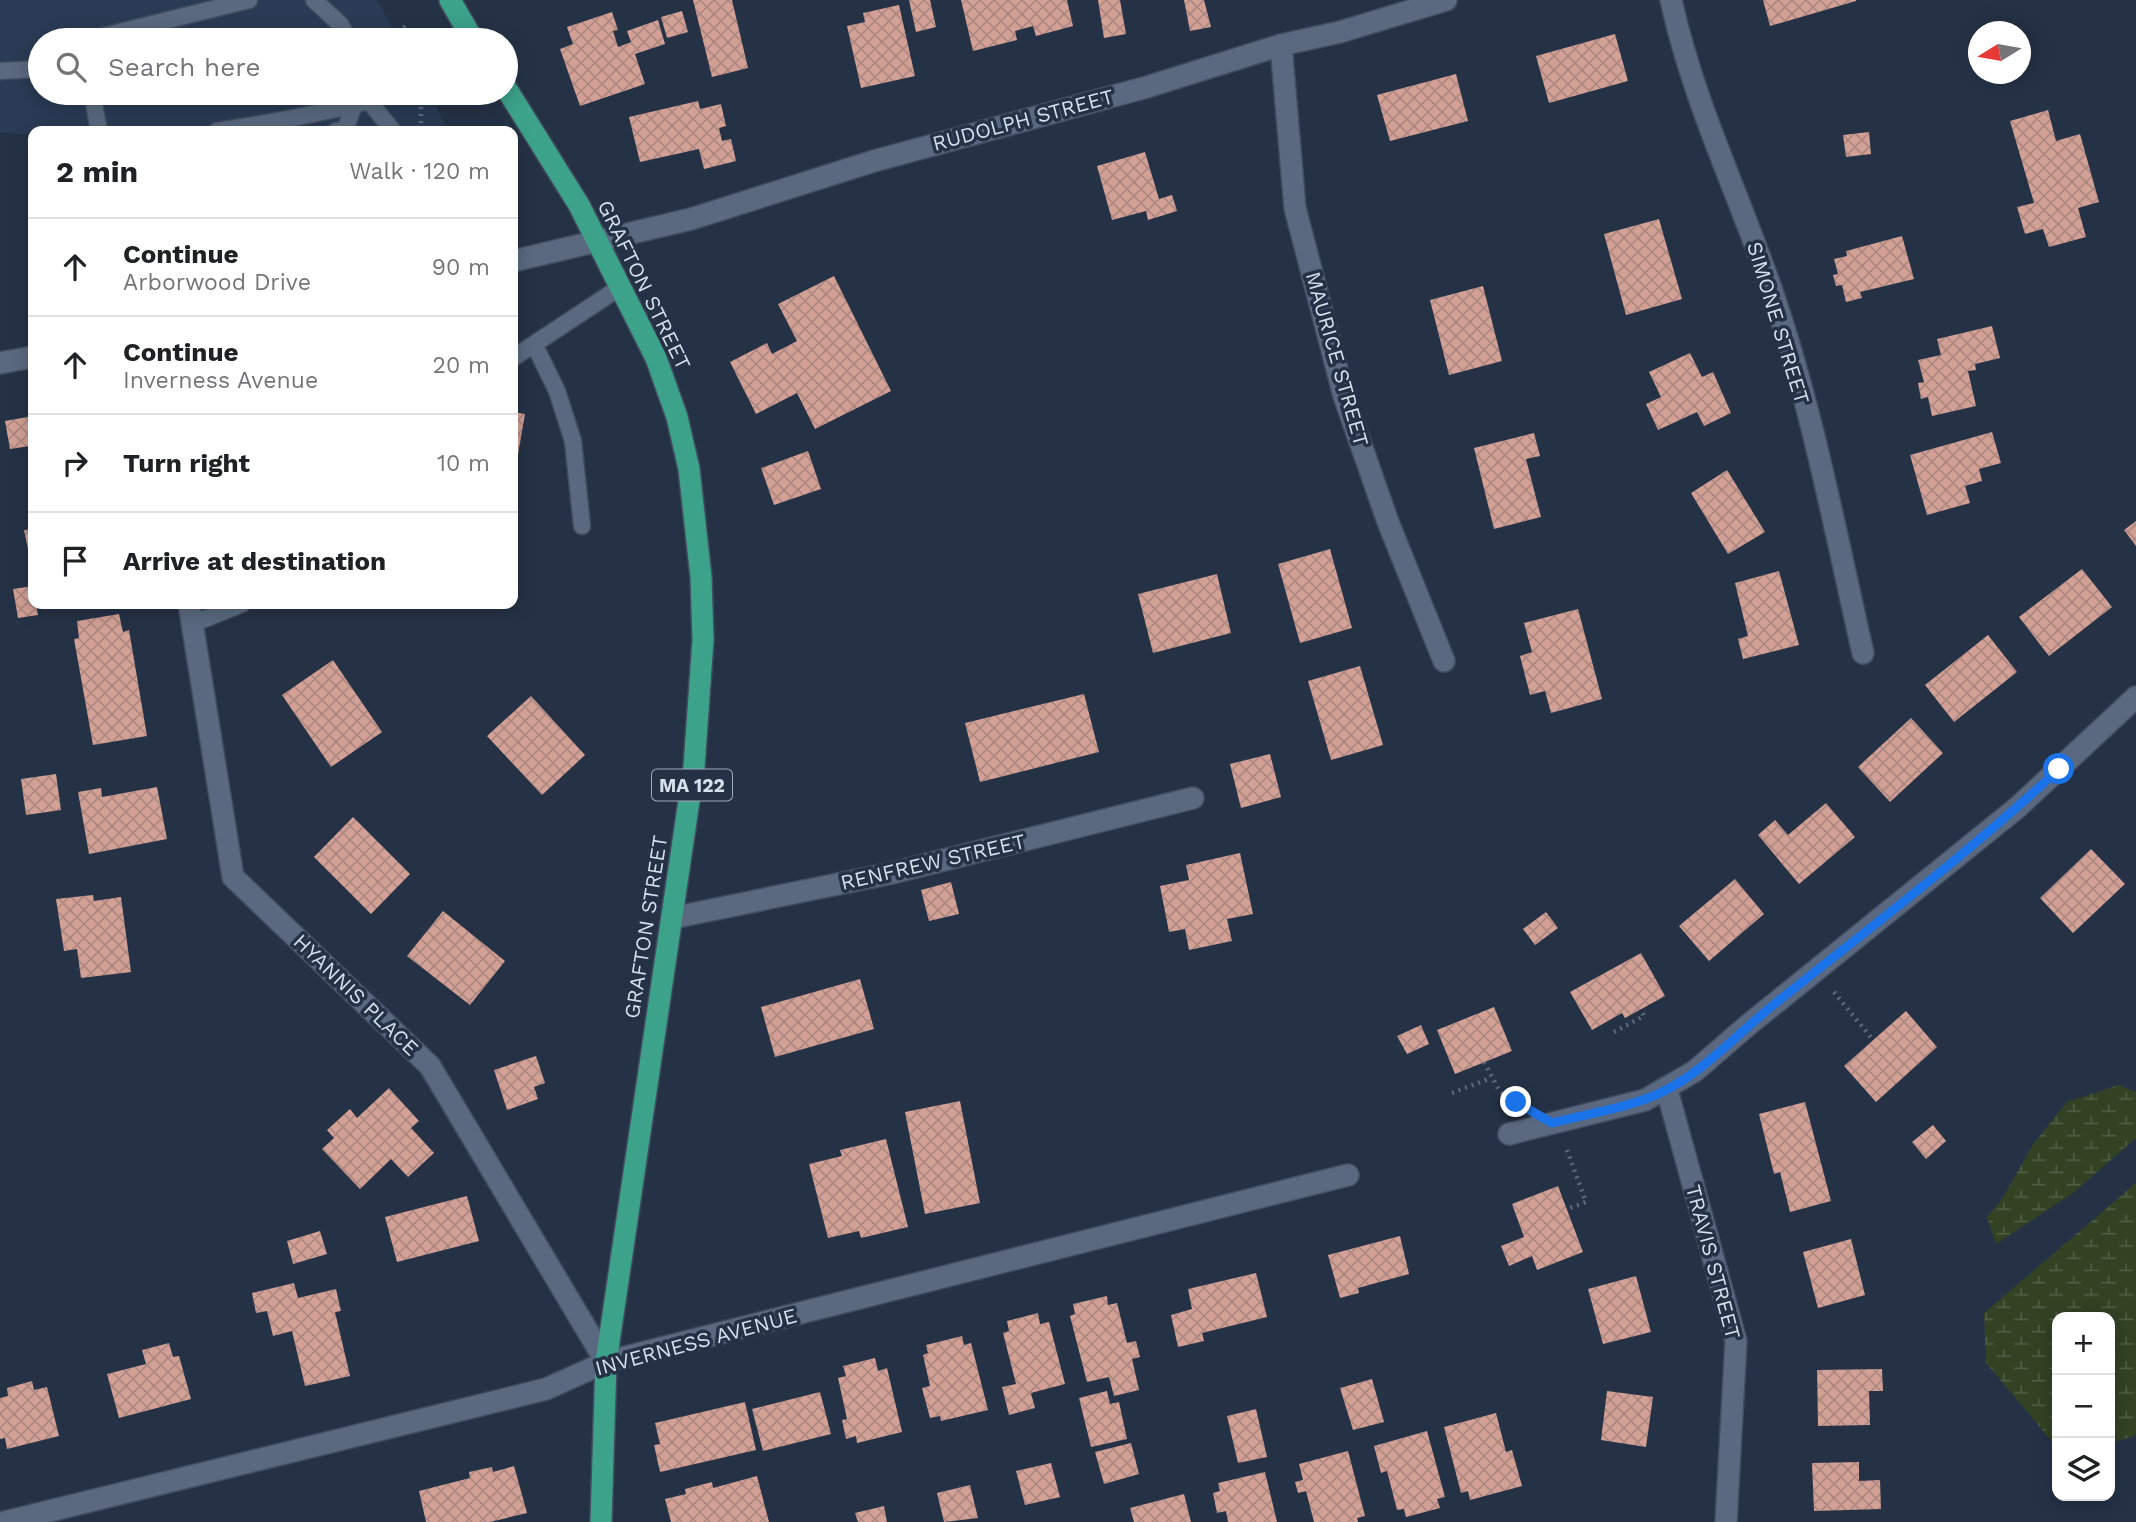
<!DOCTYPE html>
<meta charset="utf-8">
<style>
body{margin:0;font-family:"Work Sans",sans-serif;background:#f2f2f2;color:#202124}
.controls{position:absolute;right:21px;bottom:21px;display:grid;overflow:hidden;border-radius:14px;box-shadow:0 4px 18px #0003}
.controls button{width:63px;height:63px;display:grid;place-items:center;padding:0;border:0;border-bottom:2px solid #e0e0e0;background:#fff;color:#202124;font:35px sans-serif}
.compass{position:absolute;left:1968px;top:21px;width:63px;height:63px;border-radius:50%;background:#fff;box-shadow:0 4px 18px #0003;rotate:259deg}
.stop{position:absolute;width:21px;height:21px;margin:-16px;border:5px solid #1a73e8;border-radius:50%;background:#fff}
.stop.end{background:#1a73e8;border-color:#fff;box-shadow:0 2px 7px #0008}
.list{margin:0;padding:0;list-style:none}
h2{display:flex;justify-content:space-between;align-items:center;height:91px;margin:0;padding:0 28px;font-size:30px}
h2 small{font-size:23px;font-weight:400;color:#757577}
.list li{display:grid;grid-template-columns:46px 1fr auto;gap:21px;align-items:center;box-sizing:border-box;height:98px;padding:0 28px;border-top:2px solid #e0e0e0}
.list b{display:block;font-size:26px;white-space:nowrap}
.list p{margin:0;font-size:23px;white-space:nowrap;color:#757577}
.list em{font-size:23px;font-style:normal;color:#757577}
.icon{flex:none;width:38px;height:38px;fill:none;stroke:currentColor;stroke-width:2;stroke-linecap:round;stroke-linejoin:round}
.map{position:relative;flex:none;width:2136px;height:1522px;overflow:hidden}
.search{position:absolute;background:#fff;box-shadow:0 4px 18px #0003;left:28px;top:28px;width:490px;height:77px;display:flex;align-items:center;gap:18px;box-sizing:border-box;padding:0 24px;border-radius:38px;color:#757577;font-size:26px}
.panel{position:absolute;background:#fff;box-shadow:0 4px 18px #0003;left:28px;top:126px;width:490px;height:483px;border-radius:14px}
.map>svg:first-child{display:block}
.built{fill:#2a3b55}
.wetland{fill:url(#wetland-marsh)}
.building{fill:url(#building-cross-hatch)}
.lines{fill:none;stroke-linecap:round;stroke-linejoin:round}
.lane-casing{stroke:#414d5e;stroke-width:19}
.street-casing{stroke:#414d5e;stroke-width:24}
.highway-casing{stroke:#414d5e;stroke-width:24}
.path{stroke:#5f6b7d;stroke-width:4.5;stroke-dasharray:2 5;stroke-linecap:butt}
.lane{stroke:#5a6980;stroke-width:16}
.street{stroke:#5a6980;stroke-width:21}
.highway{stroke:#3ca28a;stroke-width:21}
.route{stroke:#1a73e8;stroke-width:9}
.labels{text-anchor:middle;stroke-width:7;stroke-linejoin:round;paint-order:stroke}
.shield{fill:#253246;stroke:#a1abba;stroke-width:2}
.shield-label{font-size:19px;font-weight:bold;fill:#d6dfec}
.street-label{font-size:21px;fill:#d6dfec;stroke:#253246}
</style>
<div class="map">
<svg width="2136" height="1522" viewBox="0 0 2136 1522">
<defs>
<pattern id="wetland-marsh" width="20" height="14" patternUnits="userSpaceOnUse" patternTransform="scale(1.75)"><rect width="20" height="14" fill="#324223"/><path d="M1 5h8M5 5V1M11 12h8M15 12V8" fill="none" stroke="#4f5d43"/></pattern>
<pattern id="building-cross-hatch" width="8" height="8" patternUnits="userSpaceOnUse" patternTransform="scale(1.75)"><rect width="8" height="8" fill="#d2a095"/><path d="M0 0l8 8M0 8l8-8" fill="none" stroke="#ae8982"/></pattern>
</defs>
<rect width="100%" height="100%" fill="#253246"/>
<path class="built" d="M0 0H377L399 40H40V93H428L449 131H33V139L27 134 0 133Z"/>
<path class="wetland" d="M2119 1085 2136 1092V1138L2073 1193 1996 1244 1987 1217 2002 1199 2034 1143 2067 1102Z
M2136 1183V1432L2133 1437 2110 1443V1317H2057L2055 1445 1986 1363 1984 1313Z"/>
<path class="building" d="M693 0H732L748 68 712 77Z
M909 0H930L936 27 916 32Z
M961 0H1067L1073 26 1036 36 1033 26 1015 31 1017 40 973 51Z
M1098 0H1120L1126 34 1104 38Z
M1184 0H1204L1211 27 1190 31Z
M1763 0H1856V1L1770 26Z
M899 5 915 76 861 88 847 26 865 22 863 13Z
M682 11 688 32 667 38 661 17Z
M612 12 618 30 613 31 618 47 631 42 627 31 658 20 665 44 635 54 645 84 580 106 560 49 573 44 567 27Z
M1615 34 1628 81 1549 103 1536 56Z
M1456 74 1468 121 1390 141 1377 95Z
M698 101 700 109 721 104 726 126 719 128 722 141 731 139 736 161 704 169 699 149 640 162 629 117Z
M2048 110 2056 141 2080 134 2099 202 2078 208 2086 237 2049 247 2043 229 2025 234 2017 207 2034 203 2010 121Z
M1869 132 1871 154 1846 157 1843 135Z
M1145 152 1159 199 1172 195 1177 211 1148 220 1146 211 1112 220 1097 166Z
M1659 219 1682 299 1626 315 1604 234Z
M1902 236 1914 279 1860 292 1862 298 1846 302 1842 285 1836 286 1833 275 1838 274 1834 259 1847 256 1846 251Z
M834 276 891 391 815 429 797 393 756 414 730 362 767 343 772 354 797 341 778 304Z
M1483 286 1502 361 1449 375 1430 300Z
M1992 326 2000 358 1975 364 1976 370 1968 371 1976 406 1932 416 1928 397 1921 399 1918 383 1924 382 1918 360 1941 355 1937 339Z
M1690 353 1702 377 1713 372 1731 413 1704 426 1697 412 1658 430 1646 404 1661 397 1649 372Z
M513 412 525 414 514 478H513Z
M33 416V458H32L30 446 10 449 5 421Z
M1992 432 2001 463 1979 469 1982 481 1965 486 1970 503 1927 515 1910 455Z
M1534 433 1540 456 1526 459 1541 517 1494 529 1474 448Z
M808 451 821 489 774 505 761 468Z
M1727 470 1765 532 1728 554 1691 493Z
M2136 521V546L2124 530Z
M33 529V559H30L24 530Z
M1330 549 1352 628 1300 643 1278 564Z
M2082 569 2112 607 2049 656 2019 617Z
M1779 571 1799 645 1743 659 1738 639 1748 636 1735 583Z
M1217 574 1231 633 1153 653 1138 594Z
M33 586V604H36L38 615 18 618 13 589Z
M1578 609 1602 699 1551 713 1545 691 1530 695 1520 656 1532 652 1524 623Z
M119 614 123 632 129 630 147 736 93 745 74 639 79 638 77 621Z
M1988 635 2017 672 1954 722 1925 685Z
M333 660 382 732 331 767 282 695Z
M1360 666 1383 745 1331 760 1308 681Z
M1084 694 1099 752 980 782 965 723Z
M531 696 585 755 542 795 487 736Z
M1911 718 1943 753 1890 802 1858 767Z
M1270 754 1281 797 1241 808 1230 764Z
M56 774 61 810 26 815 21 779Z
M157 787 167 839 89 854 78 792 101 788 102 797Z
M1826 803 1855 837 1799 884 1758 835 1775 820 1788 835Z
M353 817 410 874 371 914 314 857Z
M2091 849 2125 884 2073 933 2040 898Z
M1240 853 1253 914 1227 919 1232 941 1189 950 1185 929 1169 932 1160 886 1189 880 1186 865Z
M1735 879 1764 914 1709 961 1679 926Z
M951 882 959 914 929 921 921 890Z
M93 895 94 901 121 897 131 972 81 978 77 949 64 951 56 899Z
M443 911 505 961 470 1005 407 956Z
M1546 912 1558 928 1535 945 1523 929Z
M1641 953 1665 996 1625 1018 1622 1013 1592 1030 1570 992Z
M860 979 874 1029 775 1057 761 1007Z
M1494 1007 1512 1051 1455 1074 1437 1030Z
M1906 1011 1937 1047 1876 1102 1844 1066Z
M1421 1025 1429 1044 1407 1054 1397 1036Z
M536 1056 545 1083 534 1087 538 1099 507 1110 494 1070Z
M389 1088 419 1121 411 1128 434 1153 408 1177 391 1159 360 1189 322 1149 334 1138 327 1130 350 1109 357 1118Z
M960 1101 980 1203 925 1214 905 1112Z
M1805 1102 1831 1201 1790 1212 1780 1172 1774 1174 1759 1114Z
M1933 1125 1946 1141 1926 1159 1912 1142Z
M886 1139 908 1227 861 1238 859 1231 828 1238 809 1164 842 1156 840 1150Z
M1558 1186 1583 1252 1537 1270 1532 1256 1509 1266 1501 1246 1524 1237 1512 1204Z
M467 1196 479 1241 397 1262 385 1217Z
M320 1231 327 1254 293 1264 287 1241Z
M1400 1236 1409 1274 1358 1288 1359 1293 1340 1298 1328 1255Z
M1851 1239 1865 1295 1818 1308 1803 1252Z
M1256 1273 1267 1317 1202 1333 1204 1341 1178 1347 1171 1315 1192 1309 1188 1289Z
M1636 1276 1651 1332 1603 1344 1588 1289Z
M294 1283 298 1298 336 1289 341 1311 335 1312 350 1376 305 1386 292 1331 273 1336 267 1311 256 1313 252 1293Z
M1107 1296 1108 1305 1117 1303 1127 1343 1136 1341 1140 1357 1132 1359 1139 1390 1114 1396 1109 1377 1087 1382 1070 1316 1075 1314 1073 1304Z
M1038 1313 1040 1324 1049 1322 1065 1384 1031 1393 1035 1408 1009 1415 1002 1387 1016 1384 1003 1333 1009 1331 1007 1321Z
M962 1336 964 1345 971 1343 988 1410 941 1421 940 1416 930 1418 922 1388 930 1386 923 1355 928 1353 926 1345Z
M169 1343 173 1357 179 1356 191 1399 119 1418 107 1374 146 1364 142 1350Z
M875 1358 878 1371 887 1368 902 1432 857 1443 856 1436 846 1439 842 1420 847 1419 838 1378 846 1376 843 1366Z
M1882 1369 1883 1391H1869L1870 1425 1818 1426 1817 1370Z
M1372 1379 1384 1422 1353 1430 1340 1388Z
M32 1381 34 1390 47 1387 59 1436 7 1449 5 1438 0 1439V1398L8 1396 7 1388Z
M1107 1391 1110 1404 1119 1402 1127 1439 1091 1447 1079 1398Z
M1607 1391 1653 1397 1646 1447 1601 1440Z
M820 1392 831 1434 763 1451 752 1409Z
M745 1402 756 1450 660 1472 654 1445 660 1444 655 1423Z
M1256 1409 1267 1457 1238 1463 1227 1416Z
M1496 1413 1506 1452 1512 1450 1522 1486 1470 1500 1468 1491 1461 1493 1444 1427Z
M1427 1431 1445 1497 1437 1499 1440 1508 1406 1517 1404 1509 1397 1510 1387 1471 1381 1473 1374 1446Z
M1131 1443 1139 1474 1104 1484 1095 1452Z
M1348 1451 1365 1516 1357 1518 1358 1522H1314L1306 1491 1298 1493 1295 1482 1303 1480 1299 1464Z
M1859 1462V1481L1880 1480 1881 1509 1814 1511 1812 1463Z
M1051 1463 1060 1497 1025 1505 1016 1471Z
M514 1466 527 1513 490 1522H426L419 1491 470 1478 469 1472 492 1467 493 1472Z
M1265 1472 1277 1522H1228L1226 1511 1217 1513 1213 1493 1220 1491 1218 1483Z
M757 1476 769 1522H671L665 1499 686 1494 685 1489 712 1482 713 1488Z
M970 1485 978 1518 944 1522 937 1493Z
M1184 1494 1191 1522H1134L1130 1508Z
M884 1506 887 1522H858L855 1513Z"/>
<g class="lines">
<g class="lane-casing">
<path id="lane" d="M314 0 340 24 349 40
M102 40 104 36 249 0
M0 71 40 69
M92 93 99 131
M369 101 393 131
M217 131C269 123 319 114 369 101V93
M336 131 345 130 354 105
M535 346 557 391 573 441 582 526
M513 358 622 286
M192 624 242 604"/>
</g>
<g class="street-casing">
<path id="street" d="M1671 0C1694 105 1740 196 1774 297 1813 412 1836 535 1863 653
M1281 45 1295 208 1344 396 1388 522 1444 661
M513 261 691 219 874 161 1147 87 1281 45 1340 32 1446 0
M0 363 33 357
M189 604 233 877 430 1066 606 1362
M672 918 892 873 1193 798
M1667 1090 1736 1341 1726 1522
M1509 1134 1645 1100 1695 1071 1747 1026 2018 807 2136 697
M5 1522 546 1389 606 1362 1348 1175"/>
</g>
<g class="highway-casing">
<path id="highway" d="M450 0 473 40
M506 88 579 205 656 358 677 417 689 469 701 577 703 640 694 767 606 1362 601 1522"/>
</g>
<path class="path" d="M398 40 402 29 408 24
M421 93V127
M1834 992 1873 1040
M1614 1032 1644 1016 1641 1009
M1484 1062 1500 1092 1515 1102
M1452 1093 1491 1078
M1567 1150 1586 1202 1567 1209"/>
<use href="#lane" class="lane"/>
<use href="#street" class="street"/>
<use href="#highway" class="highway"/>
</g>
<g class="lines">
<path class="route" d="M1516 1102 1552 1123C1589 1113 1630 1108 1664 1091 1706 1070 1740 1031 1777 1002 1872 926 1970 852 2059 769"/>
</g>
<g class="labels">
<rect class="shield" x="652" y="769.5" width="80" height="31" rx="5"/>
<g class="shield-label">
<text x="692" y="792">MA 122</text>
</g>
<g class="street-label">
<text transform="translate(1023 120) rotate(-15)" y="7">RUDOLPH STREET</text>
<text transform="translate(644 285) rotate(64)" y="7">GRAFTON STREET</text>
<text transform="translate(1778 323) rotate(73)" y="7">SIMONE STREET</text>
<text transform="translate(1337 359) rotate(74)" y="7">MAURICE STREET</text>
<text transform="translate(933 862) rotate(-13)" y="7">RENFREW STREET</text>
<text transform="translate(646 927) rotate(-81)" y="7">GRAFTON STREET</text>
<text transform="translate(356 995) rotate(44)" y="7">HYANNIS PLACE</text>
<text transform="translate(1713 1262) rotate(75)" y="7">TRAVIS STREET</text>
<text transform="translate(696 1342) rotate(-15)" y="7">INVERNESS AVENUE</text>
</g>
</g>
</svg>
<div class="controls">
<button>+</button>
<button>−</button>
<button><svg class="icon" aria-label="layers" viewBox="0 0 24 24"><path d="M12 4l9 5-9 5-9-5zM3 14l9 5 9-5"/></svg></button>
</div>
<svg class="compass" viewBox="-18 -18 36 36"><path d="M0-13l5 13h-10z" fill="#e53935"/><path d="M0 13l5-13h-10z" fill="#757577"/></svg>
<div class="stop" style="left:2059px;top:769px"></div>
<div class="stop end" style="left:1516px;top:1102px"></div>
<div class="search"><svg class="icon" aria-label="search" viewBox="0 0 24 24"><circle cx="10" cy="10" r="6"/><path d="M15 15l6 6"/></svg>Search here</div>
<section class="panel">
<h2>2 min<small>Walk · 120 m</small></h2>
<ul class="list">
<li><svg class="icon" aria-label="ahead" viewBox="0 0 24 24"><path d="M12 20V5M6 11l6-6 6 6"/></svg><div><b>Continue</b><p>Arborwood Drive</p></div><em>90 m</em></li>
<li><svg class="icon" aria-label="ahead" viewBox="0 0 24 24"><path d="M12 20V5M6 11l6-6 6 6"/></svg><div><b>Continue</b><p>Inverness Avenue</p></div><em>20 m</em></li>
<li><svg class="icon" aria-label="right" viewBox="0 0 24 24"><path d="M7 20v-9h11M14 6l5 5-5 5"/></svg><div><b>Turn right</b></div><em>10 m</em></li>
<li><svg class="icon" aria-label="arrive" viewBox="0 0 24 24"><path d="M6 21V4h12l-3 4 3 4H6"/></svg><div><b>Arrive at destination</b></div></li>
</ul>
</section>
</div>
